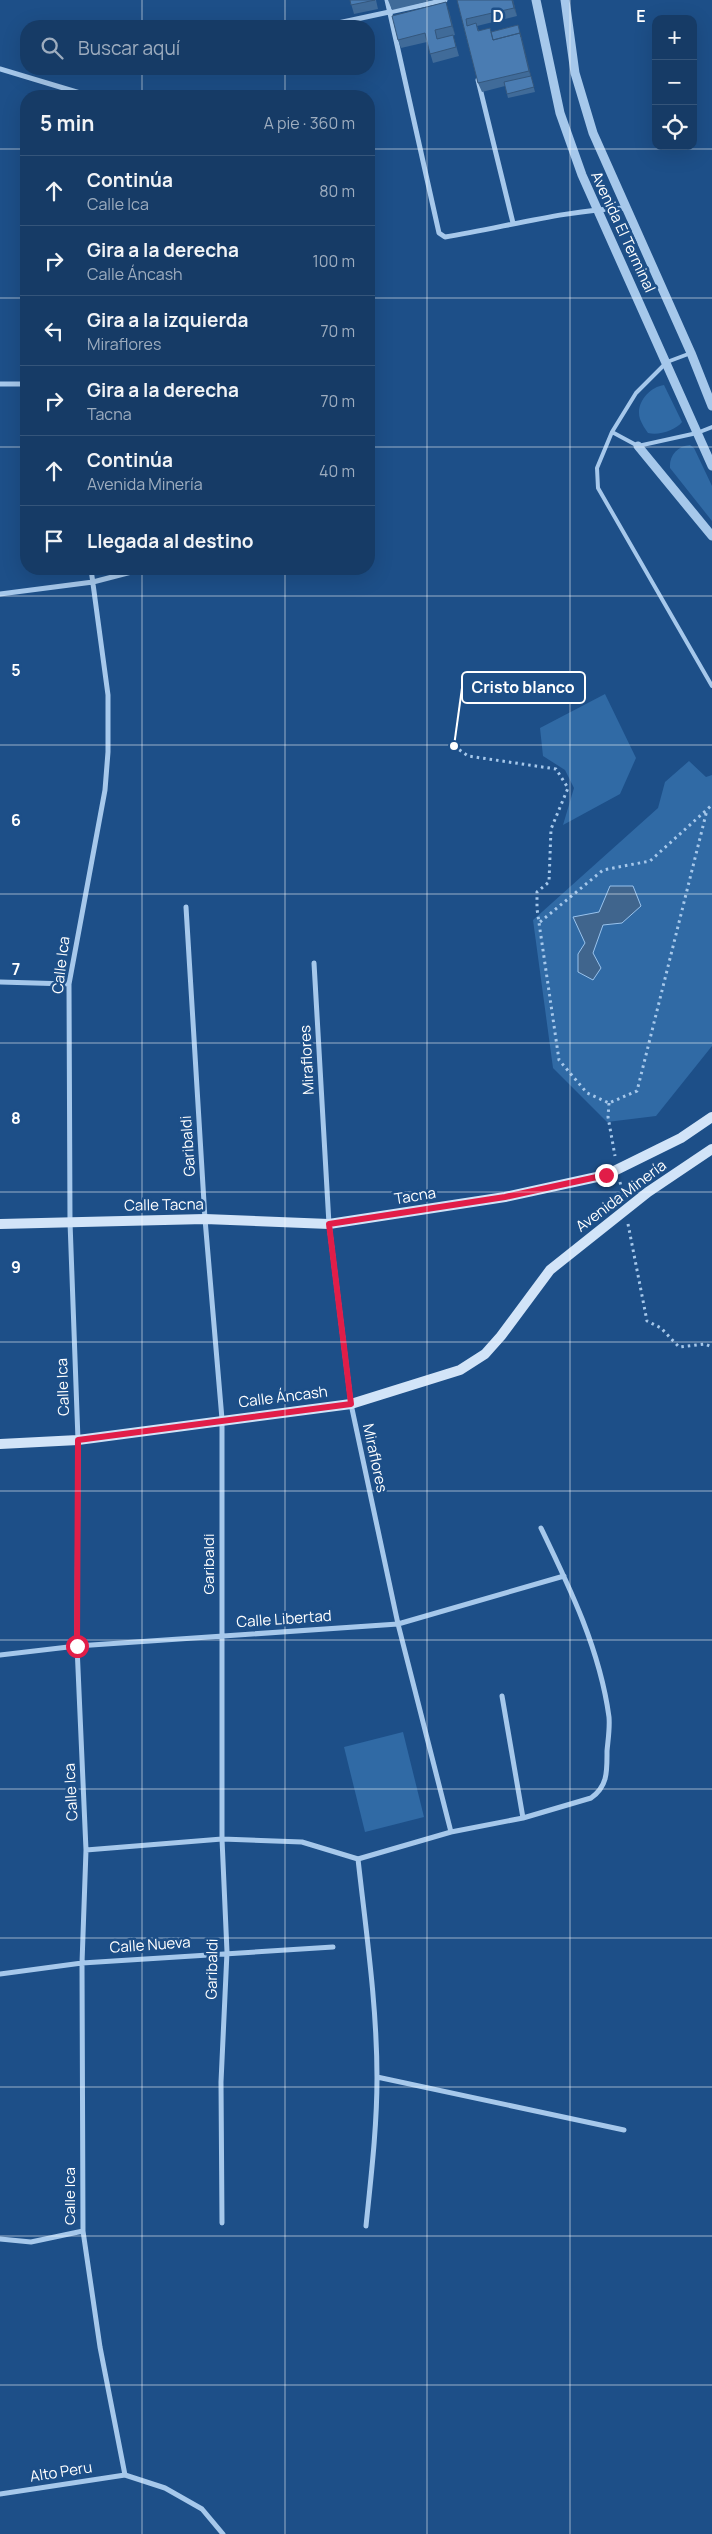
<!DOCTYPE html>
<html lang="es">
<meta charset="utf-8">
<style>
body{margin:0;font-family:Manrope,sans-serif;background:#1f426c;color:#f1f3f6}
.controls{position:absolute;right:15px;top:15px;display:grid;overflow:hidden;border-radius:10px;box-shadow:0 5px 20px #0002}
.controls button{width:45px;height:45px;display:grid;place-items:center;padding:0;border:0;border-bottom:1px solid #35557a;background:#163b66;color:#f1f3f6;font:25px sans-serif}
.stop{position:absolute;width:15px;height:15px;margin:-11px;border:4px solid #e11d48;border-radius:50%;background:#fff}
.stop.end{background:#e11d48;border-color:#fff;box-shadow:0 1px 5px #0008}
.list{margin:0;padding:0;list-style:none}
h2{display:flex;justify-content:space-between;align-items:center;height:65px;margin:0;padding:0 20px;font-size:21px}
h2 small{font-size:16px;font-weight:400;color:#9eadbf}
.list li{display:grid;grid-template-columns:32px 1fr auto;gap:15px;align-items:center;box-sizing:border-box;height:70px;padding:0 20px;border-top:1px solid #35557a}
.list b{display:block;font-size:19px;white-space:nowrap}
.list p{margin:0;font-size:16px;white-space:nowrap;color:#9eadbf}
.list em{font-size:16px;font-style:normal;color:#9eadbf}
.icon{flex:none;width:28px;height:28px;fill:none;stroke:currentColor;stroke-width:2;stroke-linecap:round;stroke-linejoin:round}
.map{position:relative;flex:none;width:712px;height:2534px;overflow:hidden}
.search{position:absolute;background:#163b66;box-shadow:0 5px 20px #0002;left:20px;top:20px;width:355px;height:55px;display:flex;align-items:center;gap:12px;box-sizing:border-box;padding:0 18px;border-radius:20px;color:#9eadbf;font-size:19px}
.panel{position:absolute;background:#163b66;box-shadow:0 5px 20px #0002;left:20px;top:90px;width:355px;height:485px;border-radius:20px}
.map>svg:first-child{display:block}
.green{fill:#306aa5}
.water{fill:#40658d;stroke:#99c3ed}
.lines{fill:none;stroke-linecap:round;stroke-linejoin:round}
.path{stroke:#a6c8eb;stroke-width:3;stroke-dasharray:2.5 4;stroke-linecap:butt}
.service{stroke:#a6c8eb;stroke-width:4}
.minor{stroke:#a6c8eb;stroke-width:5}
.tertiary{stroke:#a6c8eb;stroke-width:9}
.secondary{stroke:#d2e4f8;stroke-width:10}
.wall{fill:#406b99}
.shaded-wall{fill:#34577d}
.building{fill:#4a7cb2;stroke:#34577d}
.route{stroke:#e11d48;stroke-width:6}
.grid{fill:none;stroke:#fff;stroke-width:1;stroke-opacity:0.55}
.labels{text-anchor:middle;stroke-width:5;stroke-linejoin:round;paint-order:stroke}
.street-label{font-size:15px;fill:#fff;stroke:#1d4f88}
.grid-label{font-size:16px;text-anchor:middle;font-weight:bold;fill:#fff;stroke:#1d4f88;stroke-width:5;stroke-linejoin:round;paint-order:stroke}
.leader{fill:none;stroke:#fff;stroke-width:2}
.callout-dot{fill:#fff;stroke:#1d4f88;stroke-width:2}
.callout{fill:#1d4f88;stroke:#fff;stroke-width:2}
.callout-label{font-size:16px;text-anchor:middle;font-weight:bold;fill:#fff}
</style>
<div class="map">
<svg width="712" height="2534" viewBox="0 0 712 2534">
<rect width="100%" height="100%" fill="#1d4f88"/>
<path class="green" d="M664 385 682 422C676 430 659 436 648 433 645 429 642 424 640 419 635 404 649 387 664 385Z
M690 445 694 448 712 486V521L670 468C669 456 677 446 690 445Z
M605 694 636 758 620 794 563 825 574 788 565 770 543 756 540 728Z
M689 761 706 777 712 775V1046L656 1116 607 1122 553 1068 533 920 658 808 665 782Z
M403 1732 424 1817 365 1832 344 1747Z"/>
<path class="water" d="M610 886H633L641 906 622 923 603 925 593 953 601 968 593 980 578 972V954L585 943 573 917 599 912Z"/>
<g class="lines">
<path class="path" d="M454 746 468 756 556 769 568 788 551 829 549 882 537 892V909L559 1060 587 1093 609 1103 637 1091 707 810
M540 922 603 870 650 861 712 805
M609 1103 608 1117 615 1156
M620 1182 623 1196
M628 1224 647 1321 661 1328 679 1347 705 1344 712 1347"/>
<path class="service" d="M691 353 667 362 636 393 612 432 597 468 598 488 712 686
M612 432 638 446 697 433 712 427"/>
<path class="minor" d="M387 0 439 233 445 237C506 227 565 210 627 208
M324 26 445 0
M0 69 90 96
M478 80 513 223
M0 384H26
M91 569 108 695V752L105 790 69 984 70 1222 78 1440 77 1646 86 1850 82 1963 83 2231 100 2347 125 2475
M0 594 93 582 143 569
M186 907 205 1219 222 1419V1839L227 1952 221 2082 222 2223
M314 963 329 1224 351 1404 398 1624 451 1832
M0 982 69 984
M0 1655 77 1646 398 1624 564 1576
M502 1696 523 1818
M86 1850 222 1839 302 1842 358 1859 451 1832 523 1818 591 1798C608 1786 607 1771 607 1751 608 1740 610 1728 609 1717 600 1650 570 1588 541 1528
M358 1859C366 1931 377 2005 377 2078 377 2127 371 2177 366 2226
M0 1974 82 1963 333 1947
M377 2077 624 2130
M0 2239 31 2242 83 2231
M0 2494 125 2475 165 2488 202 2509 223 2534"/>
<path class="tertiary" d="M536 0 560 113 582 175 712 466
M565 0 575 73 593 133 691 353 712 406
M638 446 712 536"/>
<path class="secondary" d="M0 1224 205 1219 329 1224 505 1197 606 1175 681 1138 712 1117
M0 1444 78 1440 351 1404 460 1370 485 1354 501 1336 550 1270 648 1192 712 1149"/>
</g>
<path class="wall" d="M350 0H376L378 9 354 14Z
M388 0H434L392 10Z
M457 0H513L517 16 477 26 479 31 490 28 491 32 518 25 535 92 508 98 505 86 482 92 478 83Z
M449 11 455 35 438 39 453 35 459 56 433 63 427 42 401 48 398 40Z"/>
<path class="shaded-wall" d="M512 0H513L517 16 514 8Z
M446 2 449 11 455 35 452 26Z
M520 33 523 42 535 92 529 71Z"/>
<path class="building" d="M350 0H375L351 5Z
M457 0H512L514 8 466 19 467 26 476 23 478 31 490 28 493 40 520 33 529 71 478 83Z
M446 2 452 26 435 30 437 39 453 35 456 47 430 54 425 33 398 40 392 16Z
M518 25 521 37 520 33 493 40 491 32Z
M531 76 534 87 507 94 504 82Z"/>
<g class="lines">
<path class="route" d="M77 1646 78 1440 351 1404 329 1224 505 1197 606 1175"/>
</g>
<path class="grid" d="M142 0V26M285 0V26M427 0V2534M570 0V2534M142 69V96M285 69V96M0 149H26M369 149H712M0 298H26M369 298H712M0 447H26M369 447H712M142 569V2534M285 569V2534M0 596H712M0 745H712M0 894H712M0 1043H712M0 1192H712M0 1342H712M0 1491H712M0 1640H712M0 1789H712M0 1938H712M0 2087H712M0 2236H712M0 2385H712"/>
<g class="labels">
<g class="street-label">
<text transform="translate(623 232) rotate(65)" y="5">Avenida El Terminal</text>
<text transform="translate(61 965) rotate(-83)" y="5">Calle Ica</text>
<text transform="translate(307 1060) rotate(-93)" y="5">Miraflores</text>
<text transform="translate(188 1146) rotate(-94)" y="5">Garibaldi</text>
<text transform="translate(415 1196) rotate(-9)" y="5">Tacna</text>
<text transform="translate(621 1196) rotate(-37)" y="5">Avenida Minería</text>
<text transform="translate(164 1205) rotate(-1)" y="5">Calle Tacna</text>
<text transform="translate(63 1387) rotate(-92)" y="5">Calle Ica</text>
<text transform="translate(283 1397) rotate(-7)" y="5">Calle Áncash</text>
<text transform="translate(375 1458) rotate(78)" y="5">Miraflores</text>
<text transform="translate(209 1564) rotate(-90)" y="5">Garibaldi</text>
<text transform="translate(284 1619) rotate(-4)" y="5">Calle Libertad</text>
<text transform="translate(71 1792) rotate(-93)" y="5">Calle Ica</text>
<text transform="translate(150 1945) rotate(-4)" y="5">Calle Nueva</text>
<text transform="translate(212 1969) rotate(-89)" y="5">Garibaldi</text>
<text transform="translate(70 2196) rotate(-90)" y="5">Calle Ica</text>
<text transform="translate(61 2472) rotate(-9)" y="5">Alto Peru</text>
</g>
</g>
<g class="grid-label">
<text x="498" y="22">D</text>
<text x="641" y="22">E</text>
<text x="16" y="676">5</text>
<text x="16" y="826">6</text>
<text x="16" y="975">7</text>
<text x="16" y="1124">8</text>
<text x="16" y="1273">9</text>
</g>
<path class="leader" d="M454 746L462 688"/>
<circle class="callout-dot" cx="454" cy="746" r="5"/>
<rect class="callout" x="462" y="672" width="123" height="31" rx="5"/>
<g class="callout-label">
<text x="523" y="693">Cristo blanco</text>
</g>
</svg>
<div class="controls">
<button>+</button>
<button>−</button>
<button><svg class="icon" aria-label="locate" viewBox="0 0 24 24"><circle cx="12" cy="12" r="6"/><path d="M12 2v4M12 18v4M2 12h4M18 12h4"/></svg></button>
</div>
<div class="stop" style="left:77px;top:1646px"></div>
<div class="stop end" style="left:606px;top:1175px"></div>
<div class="search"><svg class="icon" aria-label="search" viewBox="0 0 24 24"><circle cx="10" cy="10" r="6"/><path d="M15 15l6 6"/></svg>Buscar aquí</div>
<section class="panel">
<h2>5 min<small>A pie · 360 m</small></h2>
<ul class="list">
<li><svg class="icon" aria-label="ahead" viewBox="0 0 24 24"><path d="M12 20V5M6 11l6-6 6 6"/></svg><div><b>Continúa</b><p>Calle Ica</p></div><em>80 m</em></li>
<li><svg class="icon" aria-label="right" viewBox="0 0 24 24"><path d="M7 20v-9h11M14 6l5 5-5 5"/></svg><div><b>Gira a la derecha</b><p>Calle Áncash</p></div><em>100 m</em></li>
<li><svg class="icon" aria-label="left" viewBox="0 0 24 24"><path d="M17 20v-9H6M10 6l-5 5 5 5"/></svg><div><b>Gira a la izquierda</b><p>Miraflores</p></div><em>70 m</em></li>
<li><svg class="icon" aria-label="right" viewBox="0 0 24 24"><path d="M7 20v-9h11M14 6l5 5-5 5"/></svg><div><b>Gira a la derecha</b><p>Tacna</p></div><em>70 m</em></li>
<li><svg class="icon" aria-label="ahead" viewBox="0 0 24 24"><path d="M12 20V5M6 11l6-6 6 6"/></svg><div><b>Continúa</b><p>Avenida Minería</p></div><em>40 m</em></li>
<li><svg class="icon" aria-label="arrive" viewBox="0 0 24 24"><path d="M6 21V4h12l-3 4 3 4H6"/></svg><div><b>Llegada al destino</b></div></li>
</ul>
</section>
</div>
